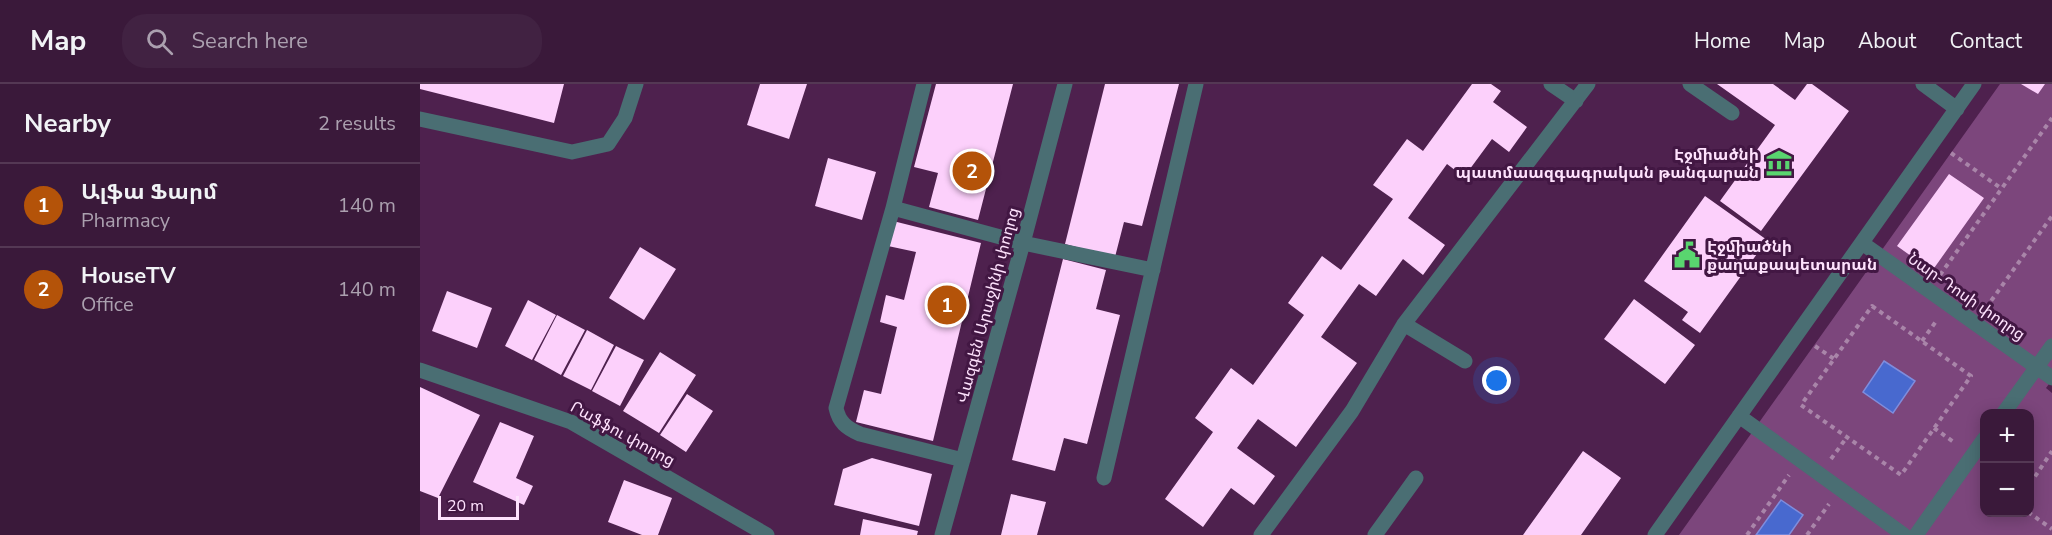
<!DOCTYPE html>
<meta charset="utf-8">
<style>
body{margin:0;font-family:"Nunito Sans","Noto Sans Armenian",sans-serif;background:#412242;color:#f1f3f6}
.controls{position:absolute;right:18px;bottom:18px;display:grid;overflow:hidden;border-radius:12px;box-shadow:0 3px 15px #0003}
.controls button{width:54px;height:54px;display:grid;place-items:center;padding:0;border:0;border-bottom:2px solid #543854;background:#3a193a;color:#f1f3f6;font:30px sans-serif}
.scale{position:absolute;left:18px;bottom:15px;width:81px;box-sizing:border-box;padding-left:6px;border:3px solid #fee2fd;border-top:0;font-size:16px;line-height:21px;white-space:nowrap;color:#fee2fd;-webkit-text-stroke:4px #421743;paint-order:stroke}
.you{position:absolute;left:1077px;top:297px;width:21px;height:21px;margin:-15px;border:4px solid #fff;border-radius:50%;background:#1a73e8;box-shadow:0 0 0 9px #1a73e833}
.badge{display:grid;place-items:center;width:39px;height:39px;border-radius:50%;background:#b45309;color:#fff;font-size:20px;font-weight:700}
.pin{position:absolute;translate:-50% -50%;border:3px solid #fff;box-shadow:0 2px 6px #0006}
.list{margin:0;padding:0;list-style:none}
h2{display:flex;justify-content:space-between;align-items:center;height:78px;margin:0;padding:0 24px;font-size:26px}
h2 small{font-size:20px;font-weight:400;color:#aba0af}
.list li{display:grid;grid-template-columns:39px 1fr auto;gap:18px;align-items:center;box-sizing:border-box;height:84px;padding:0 24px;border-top:2px solid #543854}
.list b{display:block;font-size:22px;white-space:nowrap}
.list p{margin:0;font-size:20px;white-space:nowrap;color:#aba0af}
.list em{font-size:20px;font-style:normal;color:#aba0af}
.icon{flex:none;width:33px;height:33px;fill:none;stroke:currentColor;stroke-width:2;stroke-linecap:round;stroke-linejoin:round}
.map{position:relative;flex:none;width:1632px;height:451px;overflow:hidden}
header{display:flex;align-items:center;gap:36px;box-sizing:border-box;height:84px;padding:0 30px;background:#3a193a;border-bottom:2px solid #543854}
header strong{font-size:28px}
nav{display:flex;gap:33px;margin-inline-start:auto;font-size:21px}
.search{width:420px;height:54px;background:#412242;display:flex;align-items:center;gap:15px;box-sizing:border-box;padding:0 21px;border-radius:24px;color:#aba0af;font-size:22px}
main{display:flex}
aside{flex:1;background:#3a193a}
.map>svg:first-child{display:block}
.green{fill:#7c467c;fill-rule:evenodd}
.water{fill:#4869cf;stroke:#7f8ddd;stroke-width:1.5}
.building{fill:#fcd0fb}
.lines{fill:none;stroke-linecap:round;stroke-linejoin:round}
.path{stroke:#a985a9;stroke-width:4;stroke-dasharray:4.5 4.5;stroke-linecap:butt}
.minor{stroke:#4a6e73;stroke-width:15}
.labels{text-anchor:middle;stroke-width:6;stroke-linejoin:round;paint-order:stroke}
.poi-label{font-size:16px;font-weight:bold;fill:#fee2fd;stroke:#421743;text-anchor:end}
.street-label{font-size:16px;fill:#fee2fd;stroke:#421743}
</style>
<header>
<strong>Map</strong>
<div class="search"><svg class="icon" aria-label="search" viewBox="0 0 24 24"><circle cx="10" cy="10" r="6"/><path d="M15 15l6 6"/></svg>Search here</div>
<nav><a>Home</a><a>Map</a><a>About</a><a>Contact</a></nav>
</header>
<main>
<aside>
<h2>Nearby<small>2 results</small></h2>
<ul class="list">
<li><span class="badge">1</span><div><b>Ալֆա Ֆարմ</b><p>Pharmacy</p></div><em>140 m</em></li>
<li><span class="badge">2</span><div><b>HouseTV</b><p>Office</p></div><em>140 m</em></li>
</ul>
</aside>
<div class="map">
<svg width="1632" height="451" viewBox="0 0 1632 451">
<rect width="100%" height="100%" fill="#4e214e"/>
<path class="green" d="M1580 0H1632V296L1626 304 1632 309V451H1259ZM1564 330H1610V428H1564Z"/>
<path class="water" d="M1464 277 1495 297 1473 329 1443 308Z
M1361 416 1383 431 1369 451H1336Z"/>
<path class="building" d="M0 0H144L134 39 0 5Z
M340 0H387L369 55 327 41Z
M516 0H593L558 136 509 123 518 89 494 83Z
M685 0H759L722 142 704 138 695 173 645 160Z
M1052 0H1071L1081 7 1073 18 1107 43 1089 68 1072 55 1044 93 1027 80 988 134 1025 161 1003 191 983 175 956 212 939 200 901 253 937 279 876 363 838 335 817 364 855 392 834 421 811 404 783 443 745 415 793 348 775 334 811 284 833 301 884 231 868 219 902 172 921 186 973 115 953 101 987 55 1003 67Z
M1297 0H1353L1375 16 1387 0H1392L1429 27 1341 147 1300 117 1355 41Z
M1601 0H1625L1618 10Z
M408 74 456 88 442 136 395 122Z
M1529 90 1564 114 1512 187 1477 162Z
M1285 112 1347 156 1280 249 1262 236 1268 228 1224 197Z
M473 137 561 159 513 357 436 338 444 306 461 310 477 243 460 238 466 211 484 216 496 168 468 162Z
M220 163 256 185 224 236 189 214Z
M643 175 686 186 676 225 700 231 667 360 644 354 635 387 592 376Z
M27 207 72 224 57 264 12 247Z
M1214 215 1275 261 1245 300 1184 255Z
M108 216 136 231 112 276 85 262Z
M137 231 165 246 141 291 114 276Z
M167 246 194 261 171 306 143 292Z
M196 262 224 276 200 322 172 307Z
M240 268 276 291 239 349 203 327Z
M0 303 60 331 18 414 0 407Z
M267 310 293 327 266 368 240 351Z
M80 338 114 352 96 394 113 402 104 421 53 398Z
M1163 367 1201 394 1161 451H1103Z
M452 374 512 390 499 442 414 421 423 385Z
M204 396 252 414 238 451H222L188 438Z
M591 410 626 418 617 451H581Z
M443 435 498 447 497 451H440Z"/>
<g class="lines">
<path class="path" d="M1531 69 1582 105
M1520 191 1632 34
M1452 222 1551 292 1481 391 1381 321Z
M1566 224 1632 132
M1502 257 1517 236
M1395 262 1414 275
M1514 344 1535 359
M1411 375 1427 353
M1610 400 1632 367
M1608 428 1632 445
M1327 451 1369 391
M1387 451 1409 420"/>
<path class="minor" d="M504 0 473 124 603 159 733 186
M1131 0 1156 17
M1270 0 1312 29
M1503 0 1537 25
M0 35 152 68 188 60 205 34 216 0
M473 124 416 324C419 338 426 344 440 350L543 376
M1442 159 1632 294
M984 240 1045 277
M0 286 151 338 347 451
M1583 330 1632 262
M1319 332 1484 451
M684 394 776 0
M522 451 603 159 645 0
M841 451 932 327 984 240 1168 0
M955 451 996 394
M1235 451 1554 0
M1496 451 1564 355"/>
</g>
<defs>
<g id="museum-bare" transform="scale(2.07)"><path d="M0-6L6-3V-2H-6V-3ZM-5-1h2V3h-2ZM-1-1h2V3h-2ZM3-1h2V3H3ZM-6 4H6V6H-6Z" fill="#59d56f" stroke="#421743" stroke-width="2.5" paint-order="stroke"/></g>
<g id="civic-bare" transform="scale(2.07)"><path d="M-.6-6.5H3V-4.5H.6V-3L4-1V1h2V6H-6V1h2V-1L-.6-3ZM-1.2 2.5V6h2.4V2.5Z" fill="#59d56f" stroke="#421743" stroke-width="2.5" paint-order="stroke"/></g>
</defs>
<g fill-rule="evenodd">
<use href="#museum-bare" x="1359" y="79"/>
<use href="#civic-bare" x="1267" y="171"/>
</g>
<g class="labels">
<g class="poi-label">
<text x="1339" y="76">Էջմիածնի<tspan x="1339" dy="18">պատմաազգագրական թանգարան</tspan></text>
<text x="1287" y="168" text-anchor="start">Էջմիածնի<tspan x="1287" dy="18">քաղաքապետարան</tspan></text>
</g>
<g class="street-label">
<text transform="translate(1547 212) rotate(35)" y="6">Նար-Դոսի փողոց</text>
<text transform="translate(567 221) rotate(-75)" y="6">Վազգեն Արաջինի փողոց</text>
<text transform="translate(203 349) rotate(29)" y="6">Րաֆֆու փողոց</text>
</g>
</g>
</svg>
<div class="controls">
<button>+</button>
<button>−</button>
</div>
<div class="scale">20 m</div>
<div class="you"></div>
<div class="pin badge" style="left:527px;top:221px">1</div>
<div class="pin badge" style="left:552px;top:87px">2</div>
</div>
</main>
